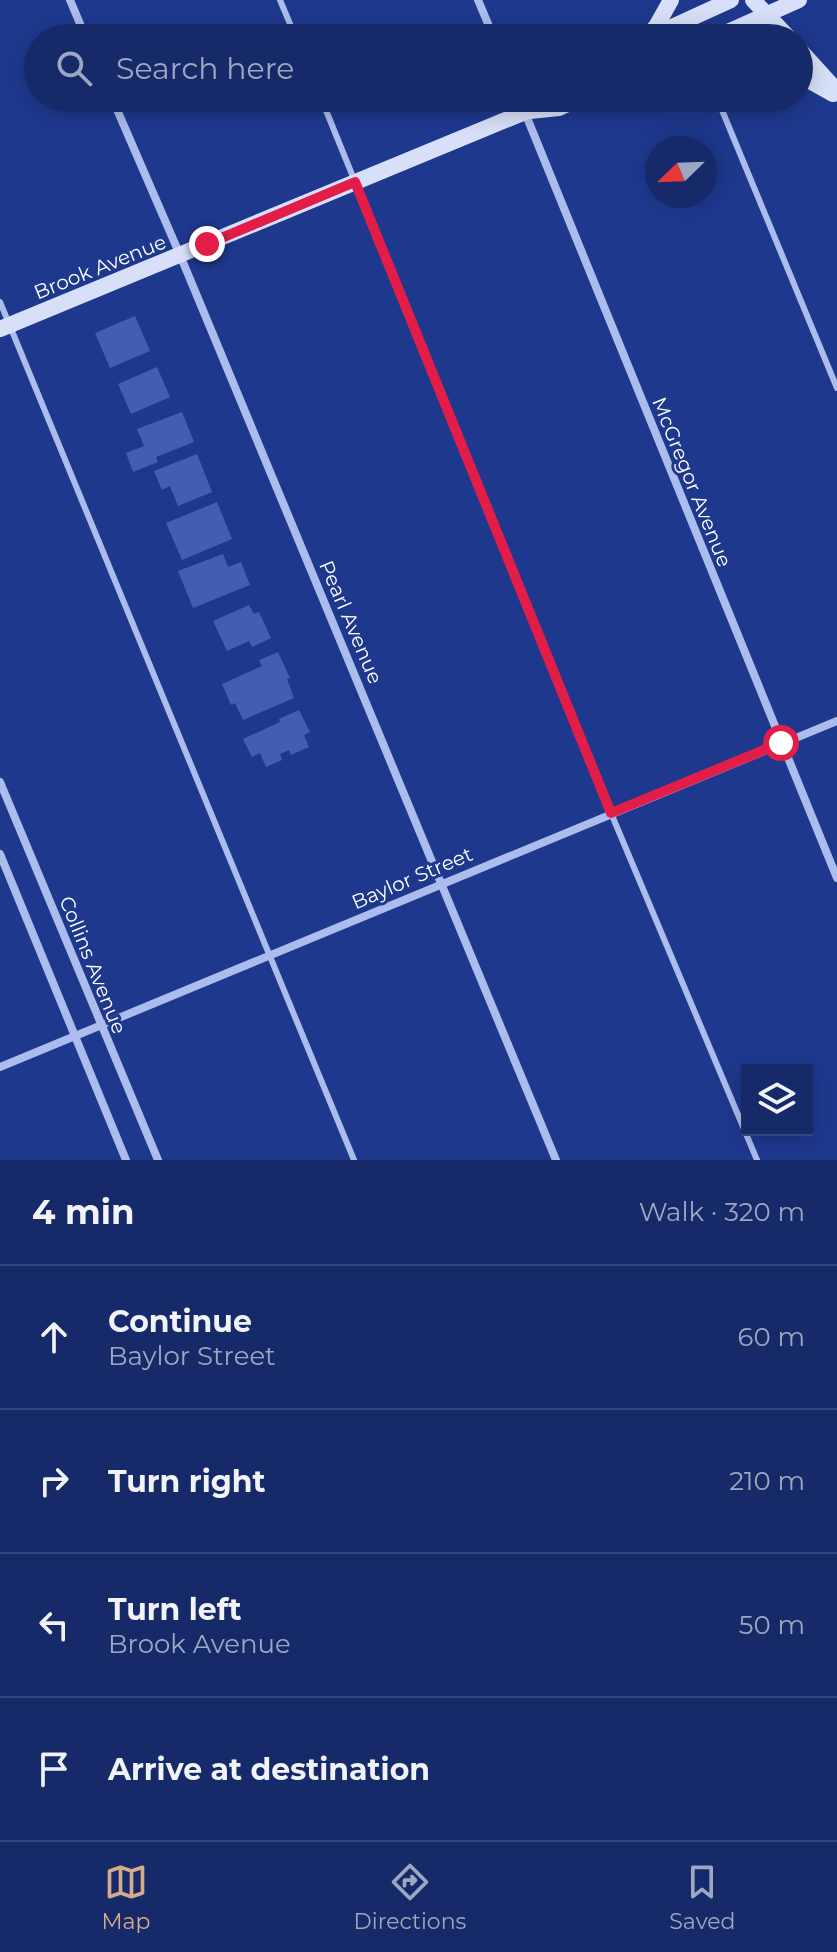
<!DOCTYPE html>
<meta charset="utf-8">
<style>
body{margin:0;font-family:Montserrat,sans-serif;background:#233672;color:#f1f3f6}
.controls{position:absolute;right:24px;bottom:24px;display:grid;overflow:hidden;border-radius:0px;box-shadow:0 4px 20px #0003}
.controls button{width:72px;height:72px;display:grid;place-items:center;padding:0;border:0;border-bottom:2px solid #35467e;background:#162a6a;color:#f1f3f6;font:40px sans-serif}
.compass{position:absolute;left:645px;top:136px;width:72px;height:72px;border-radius:50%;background:#162a6a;box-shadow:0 4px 20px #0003;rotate:247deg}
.stop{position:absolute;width:24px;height:24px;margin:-18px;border:6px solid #e11d48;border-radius:50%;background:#fff}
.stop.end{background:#e11d48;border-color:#fff;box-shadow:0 2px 8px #0008}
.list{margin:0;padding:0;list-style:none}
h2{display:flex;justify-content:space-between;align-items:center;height:104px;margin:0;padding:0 32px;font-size:34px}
h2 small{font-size:26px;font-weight:400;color:#9ea7c1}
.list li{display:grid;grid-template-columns:52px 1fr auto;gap:24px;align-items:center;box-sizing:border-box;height:144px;padding:0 32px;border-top:2px solid #35467e}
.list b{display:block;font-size:30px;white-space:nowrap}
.list p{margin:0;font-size:26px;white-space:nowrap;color:#9ea7c1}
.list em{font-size:26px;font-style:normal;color:#9ea7c1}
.icon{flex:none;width:44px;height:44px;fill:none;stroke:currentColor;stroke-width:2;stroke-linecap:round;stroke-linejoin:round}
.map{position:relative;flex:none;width:837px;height:1160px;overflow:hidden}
.search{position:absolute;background:#162a6a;box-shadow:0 4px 20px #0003;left:24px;right:24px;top:24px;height:88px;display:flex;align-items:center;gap:20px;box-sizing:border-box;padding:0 28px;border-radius:44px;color:#9ea7c1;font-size:30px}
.sheet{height:680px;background:#162a6a}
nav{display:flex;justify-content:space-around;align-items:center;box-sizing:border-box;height:112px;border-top:2px solid #35467e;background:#162a6a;font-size:22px;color:#9ea7c1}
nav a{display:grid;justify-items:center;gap:4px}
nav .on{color:#d6ab8b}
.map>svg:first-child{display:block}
.building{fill:#425eb3}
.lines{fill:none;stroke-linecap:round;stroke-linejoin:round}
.lane{stroke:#acbced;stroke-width:6}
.street{stroke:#acbced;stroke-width:8}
.secondary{stroke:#d8e0f9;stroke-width:16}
.route{stroke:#e11d48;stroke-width:10}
.labels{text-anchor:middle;stroke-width:6;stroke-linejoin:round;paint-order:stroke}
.street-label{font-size:20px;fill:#fff;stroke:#1e388e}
</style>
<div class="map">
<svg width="837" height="1160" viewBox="0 0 837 1160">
<rect width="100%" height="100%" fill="#1e388e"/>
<path class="building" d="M135 316 150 351 110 368 95 333Z
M157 367 170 397 131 414 118 384Z
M182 412 194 442 156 457 158 462 133 472 126 453 144 446 137 429Z
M197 454 212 492 178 506 170 486 162 490 154 471Z
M217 502 232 539 182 560 166 523Z
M223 554 228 567 241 562 250 585 193 608 178 571Z
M249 605 254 614 259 612 271 638 252 647 249 641 227 651 213 621Z
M278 652 290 678 287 679 294 698 243 720 235 703 231 705 222 684 262 666 259 660Z
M299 710 310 732 304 735 309 747 291 755 289 750 280 754 282 760 266 767 260 753 252 757 243 739 280 722 279 719Z"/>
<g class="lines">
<path class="lane" d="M280 0 296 38
M321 98 611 813 757 1160
M717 98 837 388
M0 302 354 1160"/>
<path class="street" d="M70 0 86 38
M478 0 494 38
M112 98 180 255 556 1160
M519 98 837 878
M0 782 158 1160
M0 854 126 1160
M0 1067 837 721"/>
<path class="secondary" d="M753 0 789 38
M648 36 657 25 671 0
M648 38 731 0
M714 38 799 0
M799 49 837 91
M799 75 833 94
M530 111 559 108 580 98
M0 329 525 112 546 98"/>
</g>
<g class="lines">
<path class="route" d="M207 244 355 182 611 813 781 743"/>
</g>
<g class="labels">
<g class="street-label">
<text transform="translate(100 267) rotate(-22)" y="7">Brook Avenue</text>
<text transform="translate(692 482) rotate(68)" y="7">McGregor Avenue</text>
<text transform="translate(351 622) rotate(67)" y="7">Pearl Avenue</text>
<text transform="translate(412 878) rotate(-23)" y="7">Baylor Street</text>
<text transform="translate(93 965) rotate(68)" y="7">Collins Avenue</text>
</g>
</g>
</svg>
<div class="controls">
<button><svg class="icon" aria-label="layers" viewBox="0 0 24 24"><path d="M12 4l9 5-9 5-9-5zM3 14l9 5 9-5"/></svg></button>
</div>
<svg class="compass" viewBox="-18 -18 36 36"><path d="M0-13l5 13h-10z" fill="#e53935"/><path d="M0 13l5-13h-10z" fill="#9ea7c1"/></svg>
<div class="stop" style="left:781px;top:743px"></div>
<div class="stop end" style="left:207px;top:244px"></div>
<div class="search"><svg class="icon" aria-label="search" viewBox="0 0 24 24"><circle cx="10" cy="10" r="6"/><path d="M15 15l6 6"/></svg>Search here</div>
</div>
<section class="sheet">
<h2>4 min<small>Walk · 320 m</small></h2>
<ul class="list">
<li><svg class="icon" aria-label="ahead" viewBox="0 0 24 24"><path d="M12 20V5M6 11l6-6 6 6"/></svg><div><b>Continue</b><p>Baylor Street</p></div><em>60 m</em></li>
<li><svg class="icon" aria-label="right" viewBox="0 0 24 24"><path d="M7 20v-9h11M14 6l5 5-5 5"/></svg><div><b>Turn right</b></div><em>210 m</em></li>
<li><svg class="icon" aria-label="left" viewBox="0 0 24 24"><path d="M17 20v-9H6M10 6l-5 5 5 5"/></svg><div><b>Turn left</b><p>Brook Avenue</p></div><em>50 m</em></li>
<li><svg class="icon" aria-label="arrive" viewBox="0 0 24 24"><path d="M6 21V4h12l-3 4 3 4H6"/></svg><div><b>Arrive at destination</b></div></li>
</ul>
</section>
<nav>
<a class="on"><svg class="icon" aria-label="map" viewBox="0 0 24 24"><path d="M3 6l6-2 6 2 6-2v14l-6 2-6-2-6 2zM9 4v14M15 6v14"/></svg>Map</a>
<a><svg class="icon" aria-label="directions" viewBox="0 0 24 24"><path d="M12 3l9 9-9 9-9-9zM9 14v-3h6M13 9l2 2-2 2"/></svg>Directions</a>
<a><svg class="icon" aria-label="saved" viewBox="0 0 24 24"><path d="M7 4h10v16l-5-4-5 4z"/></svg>Saved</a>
</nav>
